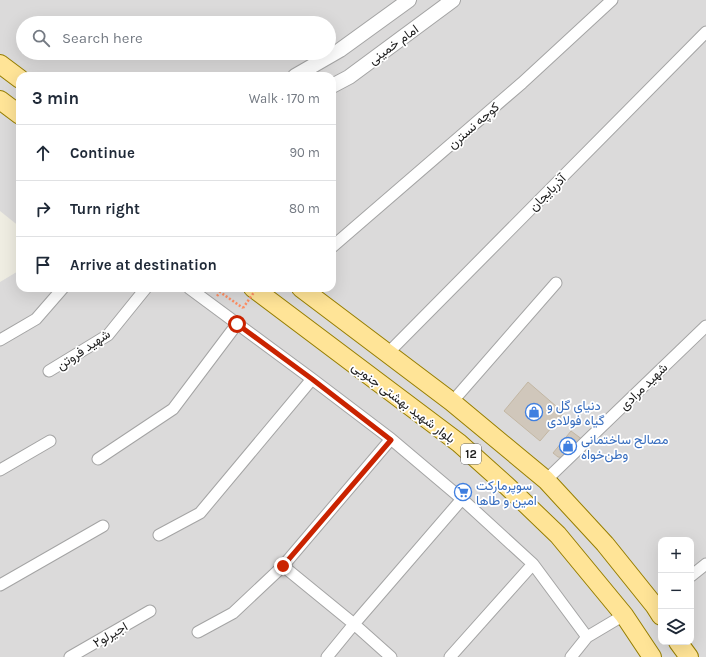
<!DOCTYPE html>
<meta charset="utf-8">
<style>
body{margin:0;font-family:Karla,Vazirmatn,sans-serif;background:#f6f6f7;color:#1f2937}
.controls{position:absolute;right:12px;bottom:12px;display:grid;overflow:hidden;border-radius:8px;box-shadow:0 4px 16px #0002}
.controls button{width:36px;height:36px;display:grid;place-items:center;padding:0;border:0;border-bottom:1px solid #e0e1e3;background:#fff;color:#1f2937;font:20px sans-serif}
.stop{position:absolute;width:12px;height:12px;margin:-9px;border:3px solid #ca2300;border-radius:50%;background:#fff}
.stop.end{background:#ca2300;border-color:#fff;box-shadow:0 1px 4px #0008}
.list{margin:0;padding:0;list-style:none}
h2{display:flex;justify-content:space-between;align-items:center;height:52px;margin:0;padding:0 16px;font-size:17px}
h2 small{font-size:13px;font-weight:400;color:#747a83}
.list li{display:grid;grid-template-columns:26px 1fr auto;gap:12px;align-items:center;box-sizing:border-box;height:56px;padding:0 16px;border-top:1px solid #e0e1e3}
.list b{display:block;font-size:15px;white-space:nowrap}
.list em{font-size:13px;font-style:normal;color:#747a83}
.icon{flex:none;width:22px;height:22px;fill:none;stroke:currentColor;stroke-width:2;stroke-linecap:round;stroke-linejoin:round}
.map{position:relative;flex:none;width:706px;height:657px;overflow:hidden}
.search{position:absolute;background:#fff;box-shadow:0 4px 16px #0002;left:16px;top:16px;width:320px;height:44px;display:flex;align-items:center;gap:10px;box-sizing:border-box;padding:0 14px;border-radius:22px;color:#747a83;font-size:15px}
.panel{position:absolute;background:#fff;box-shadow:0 4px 16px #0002;left:16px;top:72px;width:320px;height:220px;border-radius:12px}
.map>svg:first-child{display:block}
.residential{fill:#dbdada;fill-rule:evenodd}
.building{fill:#d0c7bb;stroke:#c2b6a3}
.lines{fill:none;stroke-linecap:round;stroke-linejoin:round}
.minor-casing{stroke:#a4a4a4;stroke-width:13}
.tertiary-casing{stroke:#a4a4a4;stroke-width:16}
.primary-casing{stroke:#967e00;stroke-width:20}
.path{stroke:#ff8e63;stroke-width:2.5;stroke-dasharray:2 2;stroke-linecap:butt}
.minor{stroke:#fff;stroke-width:11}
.tertiary{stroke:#fff;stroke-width:14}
.primary{stroke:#ffe497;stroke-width:18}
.path-bridge{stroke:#ff8e63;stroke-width:2.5;stroke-dasharray:2 2;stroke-linecap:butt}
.route{stroke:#ca2300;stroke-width:5}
.labels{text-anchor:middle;stroke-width:3.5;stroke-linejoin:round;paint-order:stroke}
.shield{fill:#fff;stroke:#616161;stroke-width:1}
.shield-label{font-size:12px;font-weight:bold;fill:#1d1d1d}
.street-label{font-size:13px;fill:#1d1d1d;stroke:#fff}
.shop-label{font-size:13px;fill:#366cbe;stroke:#fff;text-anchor:start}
</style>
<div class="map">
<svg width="706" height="657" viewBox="0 0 706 657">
<rect width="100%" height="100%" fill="#efede2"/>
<path class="residential" d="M0 0H706V657H0V282L20 270V288H332V76H20V227L0 211ZM23 23H329V53H23ZM661 540H691V642H661Z"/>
<path class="building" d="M528 382 564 413 540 441 504 411Z
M571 431 583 440 566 458 558 457 553 453Z"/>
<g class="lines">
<g class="minor-casing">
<path id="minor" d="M332 247 522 83 612 0
M189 288 312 379 391 439 462 499 533 564 587 637
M0 340 36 319 63 288
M388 353 706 32
M49 371 108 335 146 288
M452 402 556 283
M98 459 173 409 237 324
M0 470 50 441
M546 480 706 326
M159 535 200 513 312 379
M283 566 354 624 391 657
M691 576 706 564
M0 585 103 526
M198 632 233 613 283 566 391 439
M70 657 150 611
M327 657 354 624 462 499
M450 657 533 564
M571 657 587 637 624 615"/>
</g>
<g class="tertiary-casing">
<path id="tertiary" d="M295 76 340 50 409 0
M332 86 349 77 453 0"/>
</g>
<g class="primary-casing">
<path id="primary" d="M0 64 20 79
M0 100 20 115
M253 288 459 443 507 486 558 535 624 615 652 657
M301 288 452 402 546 480 605 544 654 605 661 616
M678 642 689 657"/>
</g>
<path class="path" d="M217 296 220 292 243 308"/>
<use href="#minor" class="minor"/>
<use href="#tertiary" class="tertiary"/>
<use href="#primary" class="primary"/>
<path class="path-bridge" d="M243 308 257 288"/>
</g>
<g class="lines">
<path class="route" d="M237 324 312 379 391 440 283 566"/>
</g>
<defs>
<g id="shop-ring" transform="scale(0.9)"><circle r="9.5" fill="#fff" stroke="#3f7fe0" stroke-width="1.5"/><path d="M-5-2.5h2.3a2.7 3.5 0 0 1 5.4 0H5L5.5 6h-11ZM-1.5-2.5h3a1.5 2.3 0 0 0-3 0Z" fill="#3f7fe0"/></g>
<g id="supermarket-ring" transform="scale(0.9)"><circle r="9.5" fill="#fff" stroke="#3f7fe0" stroke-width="1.5"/><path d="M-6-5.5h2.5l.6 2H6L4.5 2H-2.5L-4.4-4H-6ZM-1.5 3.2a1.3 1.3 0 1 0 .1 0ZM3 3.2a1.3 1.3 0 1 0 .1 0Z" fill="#3f7fe0"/></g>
</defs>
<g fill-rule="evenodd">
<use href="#shop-ring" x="534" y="412"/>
<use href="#shop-ring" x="568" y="446"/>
<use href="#supermarket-ring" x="463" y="492"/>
</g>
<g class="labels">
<rect class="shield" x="461" y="444" width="20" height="20" rx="3"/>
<g class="shield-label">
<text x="471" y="458">12</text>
</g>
<g class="street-label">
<text transform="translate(393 44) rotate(-36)" y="5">امام خمینی</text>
<text transform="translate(473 125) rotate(-41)" y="5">کوچه نسترن</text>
<text transform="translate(547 192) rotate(-45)" y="5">آذربایجان</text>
<text transform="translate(83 349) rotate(-34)" y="5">شهید فروتن</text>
<text transform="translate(643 386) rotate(-44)" y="5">شهید مرادی</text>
<text transform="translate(404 402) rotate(37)" y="5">بلوار شهید بهشتی جنوبی</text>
<text transform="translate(110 634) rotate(-30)" y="5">اجیرلو۲</text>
</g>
<g class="shop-label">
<text x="547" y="410">دنیای گل و<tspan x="547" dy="15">گیاه فولادی</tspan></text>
<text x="581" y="444">مصالح ساختمانی<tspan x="581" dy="15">وطن‌خواه</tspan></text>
<text x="476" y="490">سوپرمارکت<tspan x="476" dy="15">امین و طاها</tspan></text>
</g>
</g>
</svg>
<div class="controls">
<button>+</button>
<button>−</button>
<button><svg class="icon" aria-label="layers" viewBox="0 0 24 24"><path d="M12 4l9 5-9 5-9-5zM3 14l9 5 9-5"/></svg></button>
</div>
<div class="stop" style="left:237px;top:324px"></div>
<div class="stop end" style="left:283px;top:566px"></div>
<div class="search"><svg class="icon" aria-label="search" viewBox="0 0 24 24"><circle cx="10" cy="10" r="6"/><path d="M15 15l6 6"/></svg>Search here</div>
<section class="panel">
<h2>3 min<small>Walk · 170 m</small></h2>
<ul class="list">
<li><svg class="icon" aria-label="ahead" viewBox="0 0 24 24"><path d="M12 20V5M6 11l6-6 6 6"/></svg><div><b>Continue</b></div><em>90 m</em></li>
<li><svg class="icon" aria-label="right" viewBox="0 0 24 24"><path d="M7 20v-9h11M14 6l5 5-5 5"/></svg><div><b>Turn right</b></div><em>80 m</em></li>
<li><svg class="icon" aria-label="arrive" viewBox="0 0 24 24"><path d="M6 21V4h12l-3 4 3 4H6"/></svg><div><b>Arrive at destination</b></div></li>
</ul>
</section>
</div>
